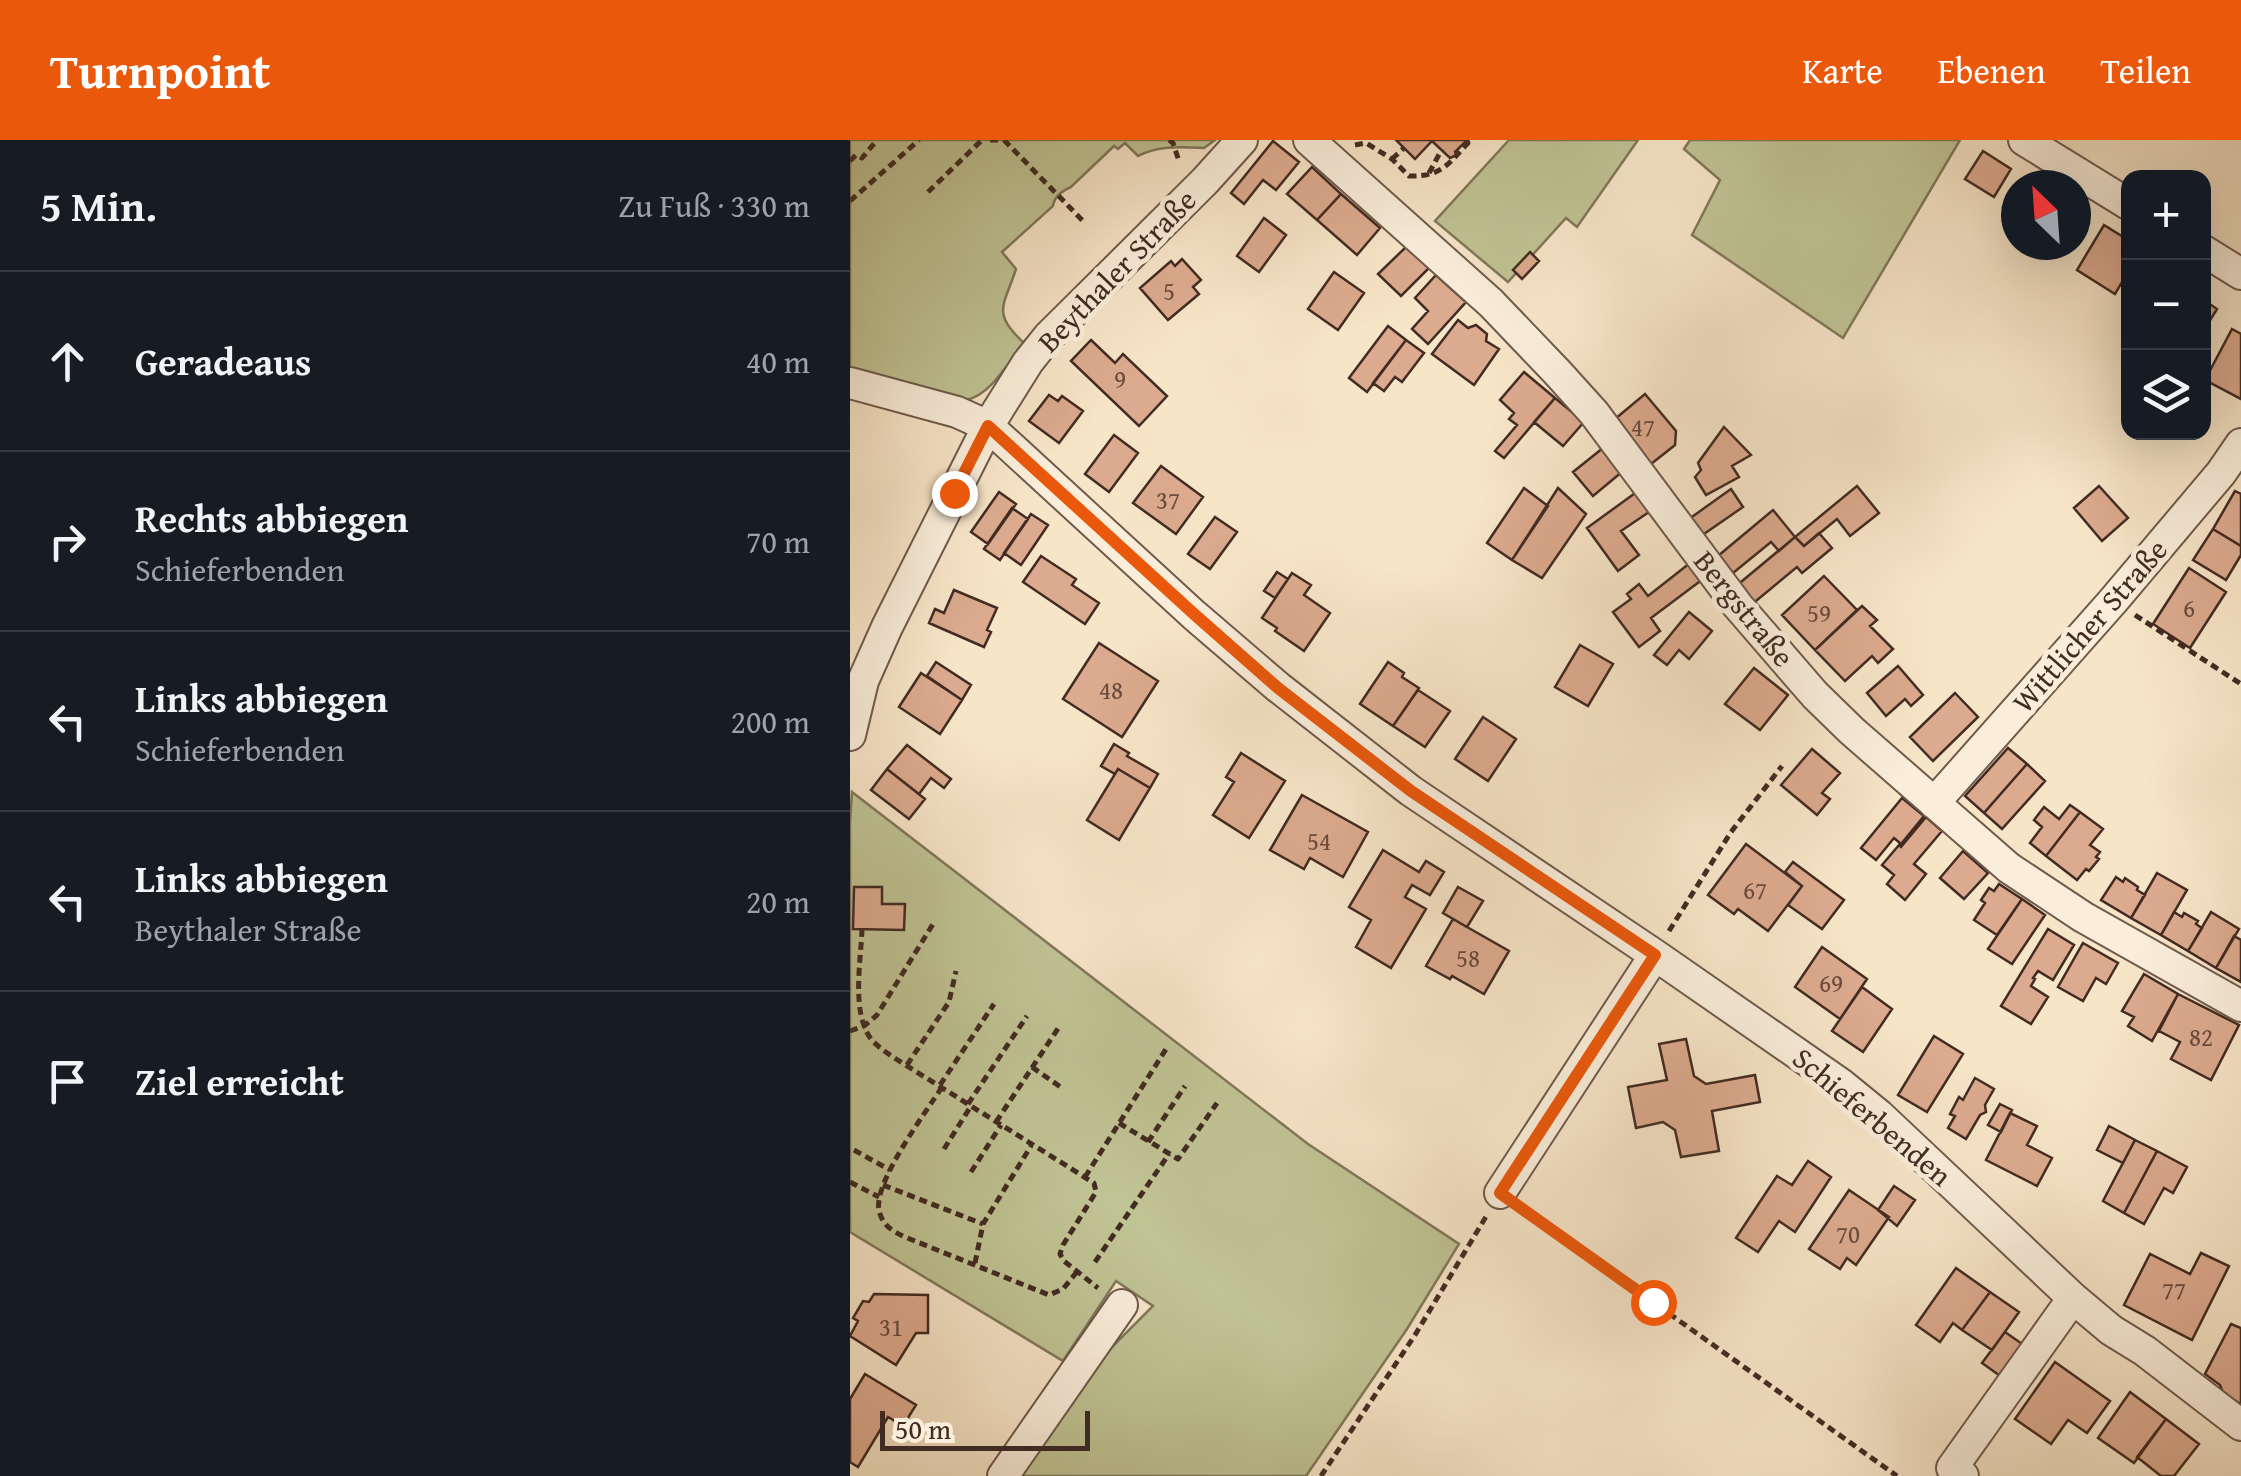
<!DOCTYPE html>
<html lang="de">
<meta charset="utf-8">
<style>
body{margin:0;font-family:"Gentium Book Plus",serif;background:#20242c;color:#f1f3f6}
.controls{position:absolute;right:30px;top:30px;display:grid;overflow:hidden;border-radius:20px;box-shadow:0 10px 40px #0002}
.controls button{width:90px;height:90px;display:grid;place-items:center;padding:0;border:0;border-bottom:2px solid #363941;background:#171b24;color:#f1f3f6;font:50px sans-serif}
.compass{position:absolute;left:1151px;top:30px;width:90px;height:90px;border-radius:50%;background:#171b24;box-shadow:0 10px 40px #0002;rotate:335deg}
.scale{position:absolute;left:30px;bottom:25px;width:210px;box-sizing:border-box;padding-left:10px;border:5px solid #422b22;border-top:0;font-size:28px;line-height:35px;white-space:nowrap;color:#422b22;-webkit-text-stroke:8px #faeedb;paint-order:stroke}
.stop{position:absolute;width:30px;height:30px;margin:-22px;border:8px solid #ea580c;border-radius:50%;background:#fff}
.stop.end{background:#ea580c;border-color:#fff;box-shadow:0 2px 10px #0008}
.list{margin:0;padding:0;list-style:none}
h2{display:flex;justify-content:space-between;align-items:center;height:130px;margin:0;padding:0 40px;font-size:42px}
h2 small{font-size:32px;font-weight:400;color:#9ea1a6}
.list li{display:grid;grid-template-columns:65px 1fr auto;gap:30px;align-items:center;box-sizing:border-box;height:180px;padding:0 40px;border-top:2px solid #363941}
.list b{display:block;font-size:38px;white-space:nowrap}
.list p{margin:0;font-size:32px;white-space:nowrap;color:#9ea1a6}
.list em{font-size:32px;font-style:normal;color:#9ea1a6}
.icon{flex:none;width:55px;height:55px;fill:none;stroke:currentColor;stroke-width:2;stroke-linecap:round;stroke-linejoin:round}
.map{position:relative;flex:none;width:1391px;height:1336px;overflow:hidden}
header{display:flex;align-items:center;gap:60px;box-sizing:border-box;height:140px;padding:0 50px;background:#ea580c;color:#fff}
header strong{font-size:48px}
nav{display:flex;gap:55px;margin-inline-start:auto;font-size:35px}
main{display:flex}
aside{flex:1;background:#171b24}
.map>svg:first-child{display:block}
.green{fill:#c0c394;stroke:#81775b;stroke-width:2.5}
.building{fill:#dcaa8e;stroke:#422b22;stroke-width:2.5}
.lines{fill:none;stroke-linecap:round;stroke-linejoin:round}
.minor-casing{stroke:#6f5a4c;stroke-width:34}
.path{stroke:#422b22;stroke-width:5;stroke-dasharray:8 5;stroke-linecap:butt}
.minor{stroke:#faeedb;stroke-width:30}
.route{stroke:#ea580c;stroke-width:12}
.labels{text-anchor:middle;stroke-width:10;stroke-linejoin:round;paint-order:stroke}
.number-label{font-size:25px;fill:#684b3d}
.street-label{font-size:30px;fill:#422b22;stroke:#faeedb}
</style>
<header>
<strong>Turnpoint</strong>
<nav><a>Karte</a><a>Ebenen</a><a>Teilen</a></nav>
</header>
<main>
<aside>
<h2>5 Min.<small>Zu Fuß · 330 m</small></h2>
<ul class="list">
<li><svg class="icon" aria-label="ahead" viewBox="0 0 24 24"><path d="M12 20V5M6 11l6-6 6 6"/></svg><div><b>Geradeaus</b></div><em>40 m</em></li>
<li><svg class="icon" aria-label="right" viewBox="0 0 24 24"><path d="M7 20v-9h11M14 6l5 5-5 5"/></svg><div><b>Rechts abbiegen</b><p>Schieferbenden</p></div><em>70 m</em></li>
<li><svg class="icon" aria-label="left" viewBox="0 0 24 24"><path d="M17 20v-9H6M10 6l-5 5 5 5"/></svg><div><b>Links abbiegen</b><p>Schieferbenden</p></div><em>200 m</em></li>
<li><svg class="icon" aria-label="left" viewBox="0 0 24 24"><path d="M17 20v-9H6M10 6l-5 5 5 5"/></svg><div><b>Links abbiegen</b><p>Beythaler Straße</p></div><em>20 m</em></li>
<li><svg class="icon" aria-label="arrive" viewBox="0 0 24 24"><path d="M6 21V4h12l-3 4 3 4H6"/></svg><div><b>Ziel erreicht</b></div></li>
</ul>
</aside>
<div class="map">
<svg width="1391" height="1336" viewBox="0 0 1391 1336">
<rect width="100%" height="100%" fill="#f7e5c8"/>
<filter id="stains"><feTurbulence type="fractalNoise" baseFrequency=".002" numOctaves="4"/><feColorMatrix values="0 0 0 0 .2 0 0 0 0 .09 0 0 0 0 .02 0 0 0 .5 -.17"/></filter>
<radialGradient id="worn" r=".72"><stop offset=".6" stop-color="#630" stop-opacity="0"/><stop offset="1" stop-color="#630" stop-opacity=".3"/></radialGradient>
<path class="green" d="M0 0H365L354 8C332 7 308 5 288 16L275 3 268 9 264 6 221 47C212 51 204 57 203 66L152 112 166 129C154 166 141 173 174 203 159 221 141 255 116 260L0 231Z
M659 0H788L727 87 716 78 658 142 585 81Z
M840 0H1110L993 198 842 95 870 40 834 9Z
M2 652 458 1004 609 1104 557 1189 456 1336H163L231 1238 303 1166 266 1141 213 1221 0 1092V682Z"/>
<path class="building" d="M546 0H618L619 2 617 4 615 2 605 12 607 15 600 18 582 1 565 19Z
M423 1 449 22 426 50 413 40 394 64 381 53Z
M1133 11 1161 29 1144 57 1115 39Z
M462 27 491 54 467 80 437 54Z
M491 54 530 88 507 115 467 80Z
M414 78 436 95 409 132 387 116Z
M1254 85 1278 100V132L1265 154 1227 130Z
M557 106 579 128 551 156 528 134Z
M680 112 689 121 672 139 663 130Z
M332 119 351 140 343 147 349 154 318 180 290 148 321 121 325 126Z
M484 132 514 153 488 190 458 169Z
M586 135 616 162 578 204 562 189 578 171 565 158Z
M1354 160 1367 169 1354 190Z
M608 180 618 188 626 185 637 194 636 201 649 209 624 245 582 214Z
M538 186 556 200 517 252 499 238Z
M1382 189 1391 194V259L1355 240Z
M241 200 265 223 273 214 317 256 289 286 221 221Z
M556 200 574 213 552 242 545 237 534 251 523 243Z
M674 232 705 258 654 318 645 311 667 285 659 279 664 273 650 260Z
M795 254 826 291 825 305 796 328 759 284Z
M199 255 208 261 212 256 233 271 209 303 179 281Z
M705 258 734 282 713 306 684 282Z
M874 287 901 315 882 326 889 337 856 355 845 337 851 330 848 323Z
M264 295 288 313 259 352 235 334Z
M753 308 773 331 743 356 723 332Z
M311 326 353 357 326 394 283 363Z
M1007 346 1029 373 1000 396 987 379 954 406 945 397Z
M1249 346 1278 378 1252 401 1224 368Z
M674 348 698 366 662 420 637 403Z
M708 348 736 374 692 438 662 420Z
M881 349 893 367 851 396 839 379Z
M788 351 802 370 771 391 789 415 768 431 737 388Z
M1385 351 1391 354V406L1363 389Z
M149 352 166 364 138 404 121 392Z
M162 368 178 379 150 420 134 409Z
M923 370 945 397 929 411 921 402 883 433 868 416Z
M181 374 198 385 171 425 154 413Z
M365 377 387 392 360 429 338 414Z
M1363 389 1391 406V415L1376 440 1343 420Z
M969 393 982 408 952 433 947 427 901 465 885 447 945 397 954 406Z
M191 416 226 439 222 445 249 463 235 484 173 442Z
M840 423 853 439 801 478 810 491 789 507 763 472 781 459 777 454 789 444 798 456Z
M1339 428 1376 452 1340 508 1303 484Z
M427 432 438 439 425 458 414 451Z
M442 433 461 445 454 455 480 473 454 511 425 491 427 488 412 478Z
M974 436 1007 470 965 510 932 475Z
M104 450 147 468 137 490 141 492 134 507 79 483 85 469 94 473Z
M1012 466 1027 480 1020 486 1043 509 1028 523 1022 516 995 541 965 510Z
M839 472 862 491 839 519 829 510 817 525 804 515Z
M249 503 308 541 272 597 213 559Z
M730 505 763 524 738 566 705 547Z
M86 522 121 545 112 560 77 536Z
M538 522 554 533 552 537 569 548 543 586 510 564Z
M1048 526 1073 555 1061 566 1055 559 1036 576 1017 553Z
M904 528 938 555 910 590 875 564Z
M71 533 112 560 90 594 49 567Z
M568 550 600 571 575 607 543 586Z
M1105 553 1128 577 1083 621 1060 597Z
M633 577 666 599 638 641 605 619Z
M264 604 279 613 277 616 308 634 300 648 268 629 265 634 251 626Z
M57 605 101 639 94 648 81 638 69 654 37 629Z
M1158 608 1177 624 1134 673 1115 656Z
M962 609 990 633 972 653 980 659 967 675 931 645Z
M391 613 435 641 399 698 363 675 384 642 376 637Z
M1177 624 1195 641 1152 689 1134 673Z
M37 629 75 659 59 679 21 650Z
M268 629 300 648 269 700 237 680Z
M452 655 518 692 493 737 460 718 454 729 420 710Z
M1052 658 1074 676 1051 704 1044 698 1026 720 1011 708Z
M1220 665 1230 672 1196 716 1180 703 1192 687 1184 680 1194 667 1209 679Z
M1230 672 1253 689 1240 705 1250 712 1246 717 1249 719 1239 731 1236 729 1227 740 1196 716Z
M1076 677 1092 691 1064 724 1076 734 1055 760 1037 744 1044 735 1032 725 1049 705 1051 707Z
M896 704 952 746 918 791 888 769 884 774 858 755Z
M533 710 569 732 576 721 594 732 580 755 562 745 555 757 576 769 541 828 506 807 521 780 499 767Z
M1113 711 1138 733 1114 759 1090 738Z
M943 722 994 760 972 789 938 765 952 746 935 732Z
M1307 733 1337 750 1311 795 1281 778Z
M1266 737 1273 742 1275 738 1288 747 1287 750 1295 755 1281 778 1251 760Z
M1149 744 1172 759 1147 795 1124 780 1135 763 1131 760 1139 748 1144 751Z
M4 747H32V764H55L54 790 3 789Z
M608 747 633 761 617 787 593 773Z
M1172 759 1195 775 1162 824 1138 809Z
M1324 772 1332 777 1334 773 1348 781 1346 784 1352 788 1338 811 1311 795Z
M1361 772 1389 789 1366 828 1338 811Z
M603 779 659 811 634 854 602 836 600 839 576 826Z
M1198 789 1224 805 1203 840 1188 831 1183 838 1185 839 1181 846 1198 857 1181 884 1151 866Z
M1384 796 1391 800V842L1366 828Z
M1233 803 1268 823 1256 844 1246 838 1233 861 1208 847Z
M972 807 1017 839 990 879 945 847Z
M1294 834 1328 854 1302 901 1278 886 1284 877 1272 871Z
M1012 847 1042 869 1013 912 982 891Z
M1328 854 1389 885 1361 940 1321 919 1330 902 1309 891Z
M1084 896 1113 914 1077 972 1048 955Z
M836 899 844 936 856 944 905 935 910 962 862 971 869 1011 831 1017 825 990 813 982 786 988 778 947 817 940 809 904Z
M1125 938 1144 949 1135 965 1136 972 1130 975 1116 999 1098 988 1105 976 1100 974 1109 957 1113 960Z
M1150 964 1162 970 1151 992 1138 985Z
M1160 973 1187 986 1177 1005 1202 1018 1187 1046 1136 1020Z
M1259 986 1285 1000 1273 1023 1247 1010Z
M1285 1000 1307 1011 1274 1073 1253 1061Z
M1307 1011 1337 1027 1323 1053 1314 1048 1294 1084 1274 1073Z
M958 1021 981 1037 945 1092 929 1081 908 1112 886 1098 927 1036 942 1045Z
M1044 1046 1065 1060 1047 1086 1028 1070Z
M999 1050 1039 1077 1006 1125 997 1118 990 1129 959 1109Z
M1351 1113 1379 1126 1342 1200 1274 1165 1300 1114 1340 1134Z
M1106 1128 1140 1152 1112 1190 1103 1183 1090 1202 1066 1185Z
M1140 1152 1169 1172 1142 1210 1112 1190Z
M24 1154 78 1155V1193H66L46 1225 0 1196 8 1181 3 1178 13 1161 19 1162Z
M1381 1184 1391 1188V1264L1374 1255 1370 1245 1355 1234Z
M1155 1192 1175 1206 1153 1238 1132 1223Z
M1205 1222 1260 1261 1237 1293 1218 1280 1201 1304 1165 1279Z
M15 1234 66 1265 53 1286 38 1277 8 1327 0 1322V1259Z
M1280 1252 1316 1279 1284 1323 1248 1298Z
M1316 1279 1349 1304 1324 1336H1311L1287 1317Z"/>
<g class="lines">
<g class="minor-casing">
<path id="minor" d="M459 0 641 163 707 232 744 273 888 466 965 555 1002 591 1159 728 1233 777 1391 866
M1174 0 1278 64
M1354 111 1391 134
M0 243 107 272 138 286 344 475 428 547 561 651 805 815 991 944 1029 975 1223 1158 1261 1190 1295 1211 1391 1285
M0 595 13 541 37 487 138 286 178 222 198 197 355 41 392 0
M1084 663 1263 461 1371 333 1391 304
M650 1053 805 815
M153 1336 272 1165
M1113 1336 1102 1328 1223 1158"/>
</g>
<path class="path" d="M140 0H148
M154 0 235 83
M319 0 323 3 329 21
M505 5 516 3 542 19 559 36C594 37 600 21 621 0
M542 19 554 8
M0 21 6 15 12 18 27 0
M579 33 592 9
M78 52 132 0
M0 61 69 0
M1285 475 1391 544
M12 789C11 821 1 872 21 899 28 907 37 913 46 919L244 1043 246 1052 213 1105 210 1114 214 1121 248 1148
M819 791 881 692 932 626
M0 891 14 886 27 875 83 784
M57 925 99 862 106 831
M182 927 212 948
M90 945 144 864
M92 947C76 972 23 1043 29 1070 32 1085 42 1091 55 1097L199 1155 213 1149 226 1133
M118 964 177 876
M146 982 209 887
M269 983 328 1019 367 963
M298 1002 335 946
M94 1009 121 966
M4 1010 40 1030
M121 1032 151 985
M235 1037 318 906
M0 1042 29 1057
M33 1045 133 1084
M671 1068 1047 1336
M245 1122 319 1014
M125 1123 133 1084 181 1006
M471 1336 565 1195 637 1075"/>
<use href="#minor" class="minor"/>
</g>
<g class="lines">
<path class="route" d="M104 353 138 286 344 474 428 548 561 651 805 815 650 1053 803 1162"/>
</g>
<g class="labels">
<g class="number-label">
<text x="319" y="160">5</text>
<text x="270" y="248">9</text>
<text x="793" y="296">47</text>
<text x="318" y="369">37</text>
<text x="1339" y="477">6</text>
<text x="969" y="482">59</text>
<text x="261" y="559">48</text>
<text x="469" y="710">54</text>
<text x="905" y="759">67</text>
<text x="618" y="827">58</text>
<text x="981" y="852">69</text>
<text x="1351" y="906">82</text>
<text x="998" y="1103">70</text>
<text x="1324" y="1159">77</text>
<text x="41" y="1196">31</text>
</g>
<g class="street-label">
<text transform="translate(267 131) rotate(-46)" y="10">Beythaler Straße</text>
<text transform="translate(894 469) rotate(51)" y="10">Bergstraße</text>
<text transform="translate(1240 486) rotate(-49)" y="10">Wittlicher Straße</text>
<text transform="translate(1022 977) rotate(40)" y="10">Schieferbenden</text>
</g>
</g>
<rect width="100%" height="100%" filter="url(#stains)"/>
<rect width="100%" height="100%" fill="url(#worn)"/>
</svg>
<div class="controls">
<button>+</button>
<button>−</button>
<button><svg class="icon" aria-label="layers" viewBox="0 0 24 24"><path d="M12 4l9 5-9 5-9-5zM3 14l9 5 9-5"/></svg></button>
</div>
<svg class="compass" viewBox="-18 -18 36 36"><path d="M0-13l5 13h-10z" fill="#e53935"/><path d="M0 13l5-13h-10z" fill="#9ea1a6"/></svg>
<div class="scale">50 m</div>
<div class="stop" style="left:803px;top:1162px"></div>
<div class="stop end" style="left:104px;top:353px"></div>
</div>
</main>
